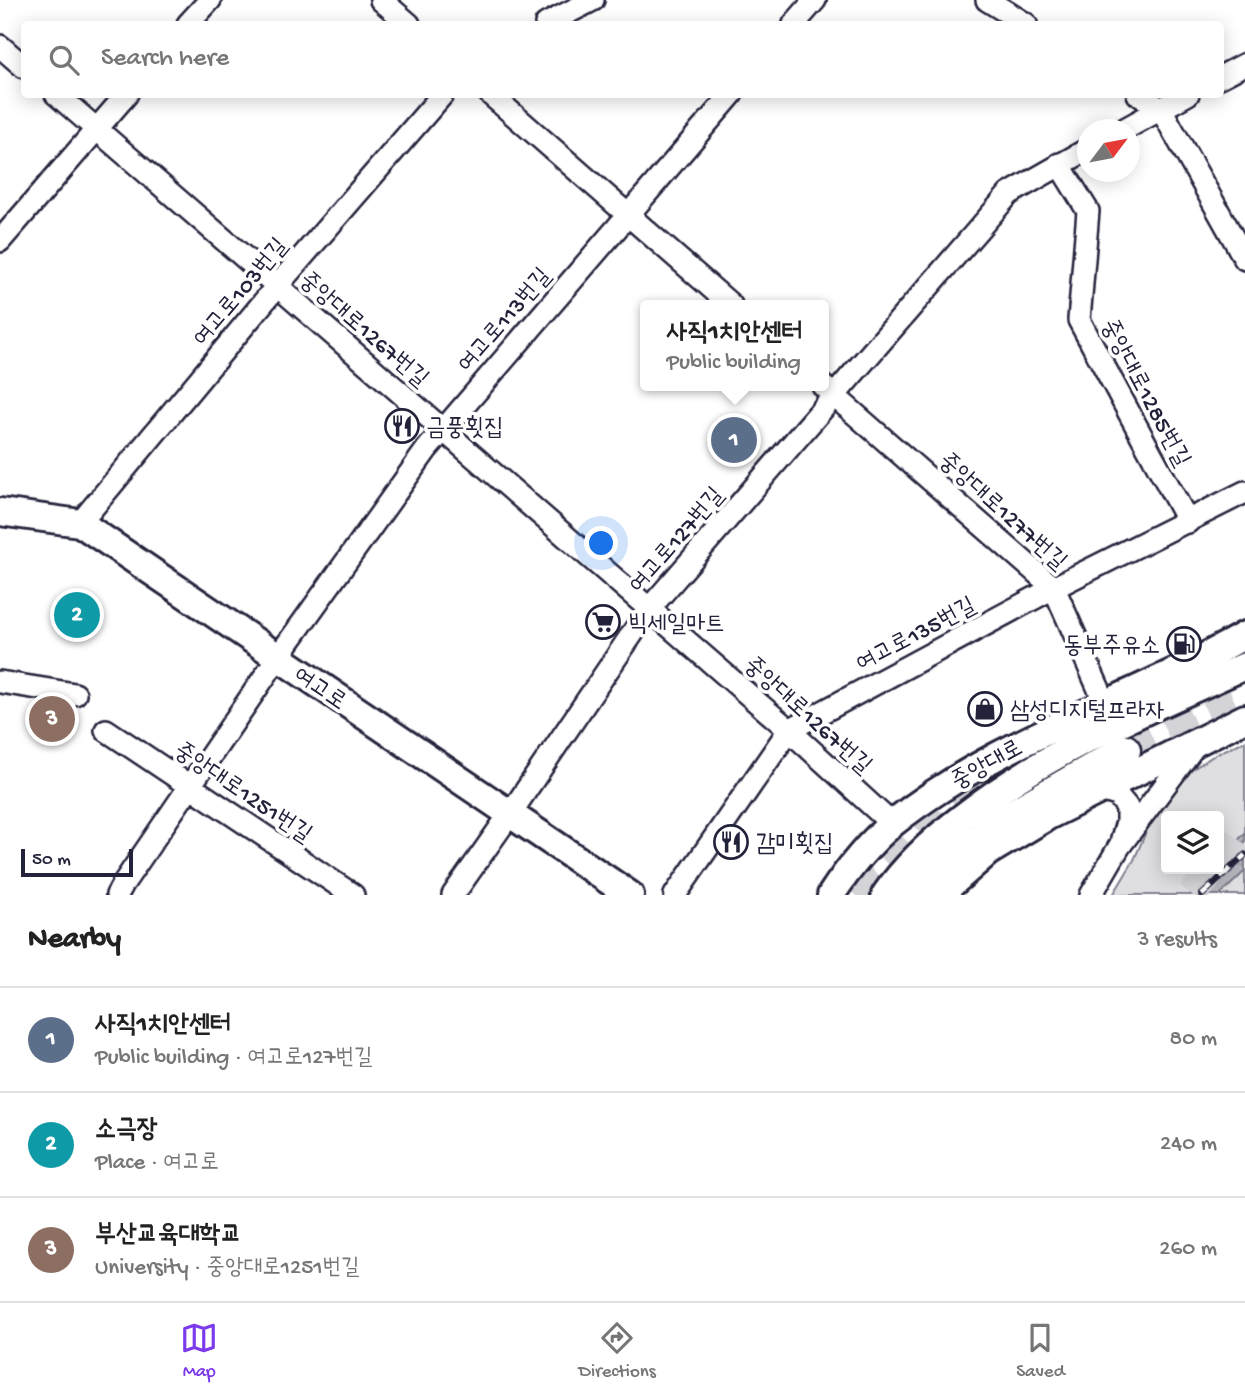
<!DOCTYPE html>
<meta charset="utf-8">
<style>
body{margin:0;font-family:"Gochi Hand","Poor Story",sans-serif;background:#f6f6f6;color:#222}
.controls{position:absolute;right:21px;bottom:21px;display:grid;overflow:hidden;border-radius:7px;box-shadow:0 4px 18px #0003}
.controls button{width:63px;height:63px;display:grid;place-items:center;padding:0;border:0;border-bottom:2px solid #e0e0e0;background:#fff;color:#222;font:35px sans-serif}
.compass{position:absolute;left:1077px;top:119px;width:63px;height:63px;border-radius:50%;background:#fff;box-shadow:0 4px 18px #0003;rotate:58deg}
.scale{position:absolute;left:21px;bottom:18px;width:112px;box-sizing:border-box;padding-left:7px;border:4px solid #22223b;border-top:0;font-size:19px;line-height:24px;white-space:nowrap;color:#22223b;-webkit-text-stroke:5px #fff;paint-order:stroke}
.you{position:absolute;left:602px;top:544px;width:24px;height:24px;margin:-18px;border:5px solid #fff;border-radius:50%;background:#1a73e8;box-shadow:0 0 0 10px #1a73e833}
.badge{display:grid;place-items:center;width:46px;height:46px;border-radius:50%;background:#7c3aed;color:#fff;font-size:23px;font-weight:700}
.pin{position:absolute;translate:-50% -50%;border:4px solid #fff;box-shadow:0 2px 7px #0006}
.popup{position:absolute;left:640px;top:300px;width:189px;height:91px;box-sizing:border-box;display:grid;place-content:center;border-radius:7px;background:#fff;filter:drop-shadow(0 2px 5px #0005);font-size:23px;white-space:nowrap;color:#767676}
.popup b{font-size:26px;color:#222}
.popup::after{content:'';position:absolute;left:50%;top:100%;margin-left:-14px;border:14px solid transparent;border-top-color:#fff}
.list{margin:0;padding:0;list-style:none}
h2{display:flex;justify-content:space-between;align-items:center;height:91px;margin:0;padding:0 28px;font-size:30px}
h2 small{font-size:23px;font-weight:400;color:#767676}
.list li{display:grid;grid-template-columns:46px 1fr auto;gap:21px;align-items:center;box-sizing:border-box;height:105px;padding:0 28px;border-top:2px solid #e0e0e0}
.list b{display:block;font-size:26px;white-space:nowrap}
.list p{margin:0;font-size:23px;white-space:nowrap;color:#767676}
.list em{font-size:23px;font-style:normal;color:#767676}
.icon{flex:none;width:38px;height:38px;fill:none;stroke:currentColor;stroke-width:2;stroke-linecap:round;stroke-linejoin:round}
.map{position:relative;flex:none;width:1245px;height:895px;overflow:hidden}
.search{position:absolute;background:#fff;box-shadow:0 4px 18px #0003;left:21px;right:21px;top:21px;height:77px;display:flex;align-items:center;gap:18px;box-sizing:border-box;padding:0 24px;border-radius:7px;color:#767676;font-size:26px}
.sheet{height:406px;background:#fff}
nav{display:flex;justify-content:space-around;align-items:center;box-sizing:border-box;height:98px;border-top:2px solid #e0e0e0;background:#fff;font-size:19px;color:#767676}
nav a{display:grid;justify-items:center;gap:4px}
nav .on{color:#7c3aed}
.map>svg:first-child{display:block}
.park{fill:#dfdfe2;stroke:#80808e;stroke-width:2;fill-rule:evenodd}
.water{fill:url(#water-ripples);stroke:#7a7a88;stroke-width:2}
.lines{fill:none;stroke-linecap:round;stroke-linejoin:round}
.highway-tunnel{stroke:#d3d3d8;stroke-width:30;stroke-dasharray:30 15;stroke-linecap:butt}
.minor-casing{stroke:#22223b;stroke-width:26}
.major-casing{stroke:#22223b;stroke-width:32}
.highway-casing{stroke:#22223b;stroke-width:35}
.minor{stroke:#fff;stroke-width:21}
.major{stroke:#fff;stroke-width:26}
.highway{stroke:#fff;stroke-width:30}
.rail-casing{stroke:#22223b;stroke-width:7}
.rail{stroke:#fff;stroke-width:4.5;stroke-dasharray:13;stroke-linecap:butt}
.labels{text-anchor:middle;stroke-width:7;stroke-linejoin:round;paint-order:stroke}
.street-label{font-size:24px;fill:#22223b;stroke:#fff}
.poi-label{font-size:24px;fill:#22223b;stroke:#fff;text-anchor:start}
</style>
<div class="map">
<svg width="1245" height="895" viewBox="0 0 1245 895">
<defs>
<pattern id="water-ripples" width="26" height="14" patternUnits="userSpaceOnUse" patternTransform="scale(1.75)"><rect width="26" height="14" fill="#b4b4bc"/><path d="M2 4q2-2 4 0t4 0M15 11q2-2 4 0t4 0" fill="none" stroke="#9a9aa2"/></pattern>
</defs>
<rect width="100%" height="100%" fill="#fff"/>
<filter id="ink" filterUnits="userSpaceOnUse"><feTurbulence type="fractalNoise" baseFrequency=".0143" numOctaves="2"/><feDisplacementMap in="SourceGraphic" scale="14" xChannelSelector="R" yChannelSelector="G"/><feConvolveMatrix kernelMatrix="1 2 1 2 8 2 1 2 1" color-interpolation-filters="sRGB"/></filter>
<g filter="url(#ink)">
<path class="park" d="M1245 741V895H1113L1134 860 1157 806 1174 781 1218 753ZM1166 816H1219V869H1166Z"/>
<path class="water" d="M1245 833V871L1220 895H1190L1195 886 1211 869H1219V860Z"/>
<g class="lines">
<path class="highway-tunnel" d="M1125 750 1245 695
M1219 862 1245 829
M855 895 870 876 913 836 974 789 1025 763
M1192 895 1213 869"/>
<g class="minor-casing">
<path id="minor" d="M381 0 409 24
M987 0 1026 24
M188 24 210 0
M546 24 593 0
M794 24 815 0
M0 46 24 67
M1220 77 1245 64
M56 94 789 730 892 824
M490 94 731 305
M1138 94 1161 109 1245 259
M1123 130 1188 94
M1059 164 1088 211 1079 320 1188 522
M0 241 127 94
M823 386 1054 588 1106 705
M80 523 277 286 443 94
M0 682 75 694
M106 730 353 895
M1100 790 1117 795 1127 807V822L1122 839
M117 895 123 884 278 657 427 449 732 94
M453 895 510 814 649 609 1009 194 1088 149
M675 895 789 730 1057 586 1245 492
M1091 895 1119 847 1196 744"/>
</g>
<g class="major-casing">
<path id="major" d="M0 512 80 523 630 895
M831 895C848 869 869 843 893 823 998 739 1130 701 1245 635
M885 895C906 864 934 839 964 816 1049 750 1147 710 1245 666
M939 895 988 852 1048 816 1245 718"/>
</g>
<g class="highway-casing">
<path id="highway" d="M915 895 948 863 1005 819 1125 750"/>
</g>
<use href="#minor" class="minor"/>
<use href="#major" class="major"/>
<use href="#highway" class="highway"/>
<g class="rail-casing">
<path id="rail" d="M1202 895 1245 855"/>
</g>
<use href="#rail" class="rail"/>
</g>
</g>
<defs>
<g id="restaurant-ring" transform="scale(1.75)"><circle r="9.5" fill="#fff" stroke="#22223b" stroke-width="1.5"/><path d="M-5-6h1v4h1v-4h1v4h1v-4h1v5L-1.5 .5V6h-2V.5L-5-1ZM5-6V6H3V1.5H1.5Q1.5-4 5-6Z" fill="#22223b"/></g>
<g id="supermarket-ring" transform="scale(1.75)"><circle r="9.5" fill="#fff" stroke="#22223b" stroke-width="1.5"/><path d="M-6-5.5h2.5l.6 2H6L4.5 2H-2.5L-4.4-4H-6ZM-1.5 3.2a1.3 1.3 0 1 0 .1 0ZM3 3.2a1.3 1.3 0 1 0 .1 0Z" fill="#22223b"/></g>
<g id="fuel-ring" transform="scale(1.75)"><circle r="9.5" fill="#fff" stroke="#22223b" stroke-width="1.5"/><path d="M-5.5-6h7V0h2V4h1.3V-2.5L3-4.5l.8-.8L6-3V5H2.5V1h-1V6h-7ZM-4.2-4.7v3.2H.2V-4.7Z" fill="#22223b"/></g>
<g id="shop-ring" transform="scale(1.75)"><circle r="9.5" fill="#fff" stroke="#22223b" stroke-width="1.5"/><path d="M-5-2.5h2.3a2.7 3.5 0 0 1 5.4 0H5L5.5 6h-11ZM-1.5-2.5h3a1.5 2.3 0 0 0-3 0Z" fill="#22223b"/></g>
</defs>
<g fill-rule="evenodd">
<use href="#restaurant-ring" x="402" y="426"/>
<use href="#supermarket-ring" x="603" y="622"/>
<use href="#fuel-ring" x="1184" y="644"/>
<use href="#shop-ring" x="985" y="709"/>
<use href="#restaurant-ring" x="731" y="842"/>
</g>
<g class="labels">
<g class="street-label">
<text transform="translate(239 291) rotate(-50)" y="8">여고로103번길</text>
<text transform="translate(503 319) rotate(-49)" y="8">여고로113번길</text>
<text transform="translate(365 328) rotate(41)" y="8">중앙대로1267번길</text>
<text transform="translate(1147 392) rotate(62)" y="8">중앙대로1285번길</text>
<text transform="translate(1004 510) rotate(42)" y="8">중앙대로1277번길</text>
<text transform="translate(675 539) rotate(-49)" y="8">여고로127번길</text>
<text transform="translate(915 633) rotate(-28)" y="8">여고로135번길</text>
<text transform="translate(321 687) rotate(34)" y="8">여고로</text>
<text transform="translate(809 714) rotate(42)" y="8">중앙대로1267번길</text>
<text transform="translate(986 763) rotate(-29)" y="8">중앙대로</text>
<text transform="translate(244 791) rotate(34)" y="8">중앙대로1251번길</text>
</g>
<g class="poi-label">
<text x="426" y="434">금풍횟집</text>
<text x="628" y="630">빅세일마트</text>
<text x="1160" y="652" text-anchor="end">동부주유소</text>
<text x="1010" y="717">삼성디지털프라자</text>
<text x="756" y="850">감미횟집</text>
</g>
</g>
</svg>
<div class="controls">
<button><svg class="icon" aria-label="layers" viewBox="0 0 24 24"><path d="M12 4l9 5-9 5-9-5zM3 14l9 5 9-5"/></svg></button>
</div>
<svg class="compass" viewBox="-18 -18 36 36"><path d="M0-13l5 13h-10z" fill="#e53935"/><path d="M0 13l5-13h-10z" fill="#767676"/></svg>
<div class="scale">50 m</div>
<div class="you"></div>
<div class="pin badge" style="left:734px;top:440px;background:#5c6f8a">1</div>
<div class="popup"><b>사직1치안센터</b>Public building</div>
<div class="pin badge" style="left:77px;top:615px;background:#0f9aa8">2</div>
<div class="pin badge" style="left:52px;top:719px;background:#8d6e63">3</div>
<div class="search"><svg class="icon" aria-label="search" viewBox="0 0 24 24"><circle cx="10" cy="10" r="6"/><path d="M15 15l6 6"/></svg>Search here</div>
</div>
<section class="sheet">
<h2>Nearby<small>3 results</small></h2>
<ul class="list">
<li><span class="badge" style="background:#5c6f8a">1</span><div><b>사직1치안센터</b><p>Public building · 여고로127번길</p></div><em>80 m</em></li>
<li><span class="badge" style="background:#0f9aa8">2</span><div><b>소극장</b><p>Place · 여고로</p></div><em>240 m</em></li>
<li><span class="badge" style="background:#8d6e63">3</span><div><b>부산교육대학교</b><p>University · 중앙대로1251번길</p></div><em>260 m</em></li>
</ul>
</section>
<nav>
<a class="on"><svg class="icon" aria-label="map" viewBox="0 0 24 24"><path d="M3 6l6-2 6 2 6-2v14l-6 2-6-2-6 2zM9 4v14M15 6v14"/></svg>Map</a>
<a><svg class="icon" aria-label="directions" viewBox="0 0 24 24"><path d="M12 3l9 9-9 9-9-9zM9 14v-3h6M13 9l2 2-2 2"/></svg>Directions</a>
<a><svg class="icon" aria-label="saved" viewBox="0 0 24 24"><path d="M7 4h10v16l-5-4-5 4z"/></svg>Saved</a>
</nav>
